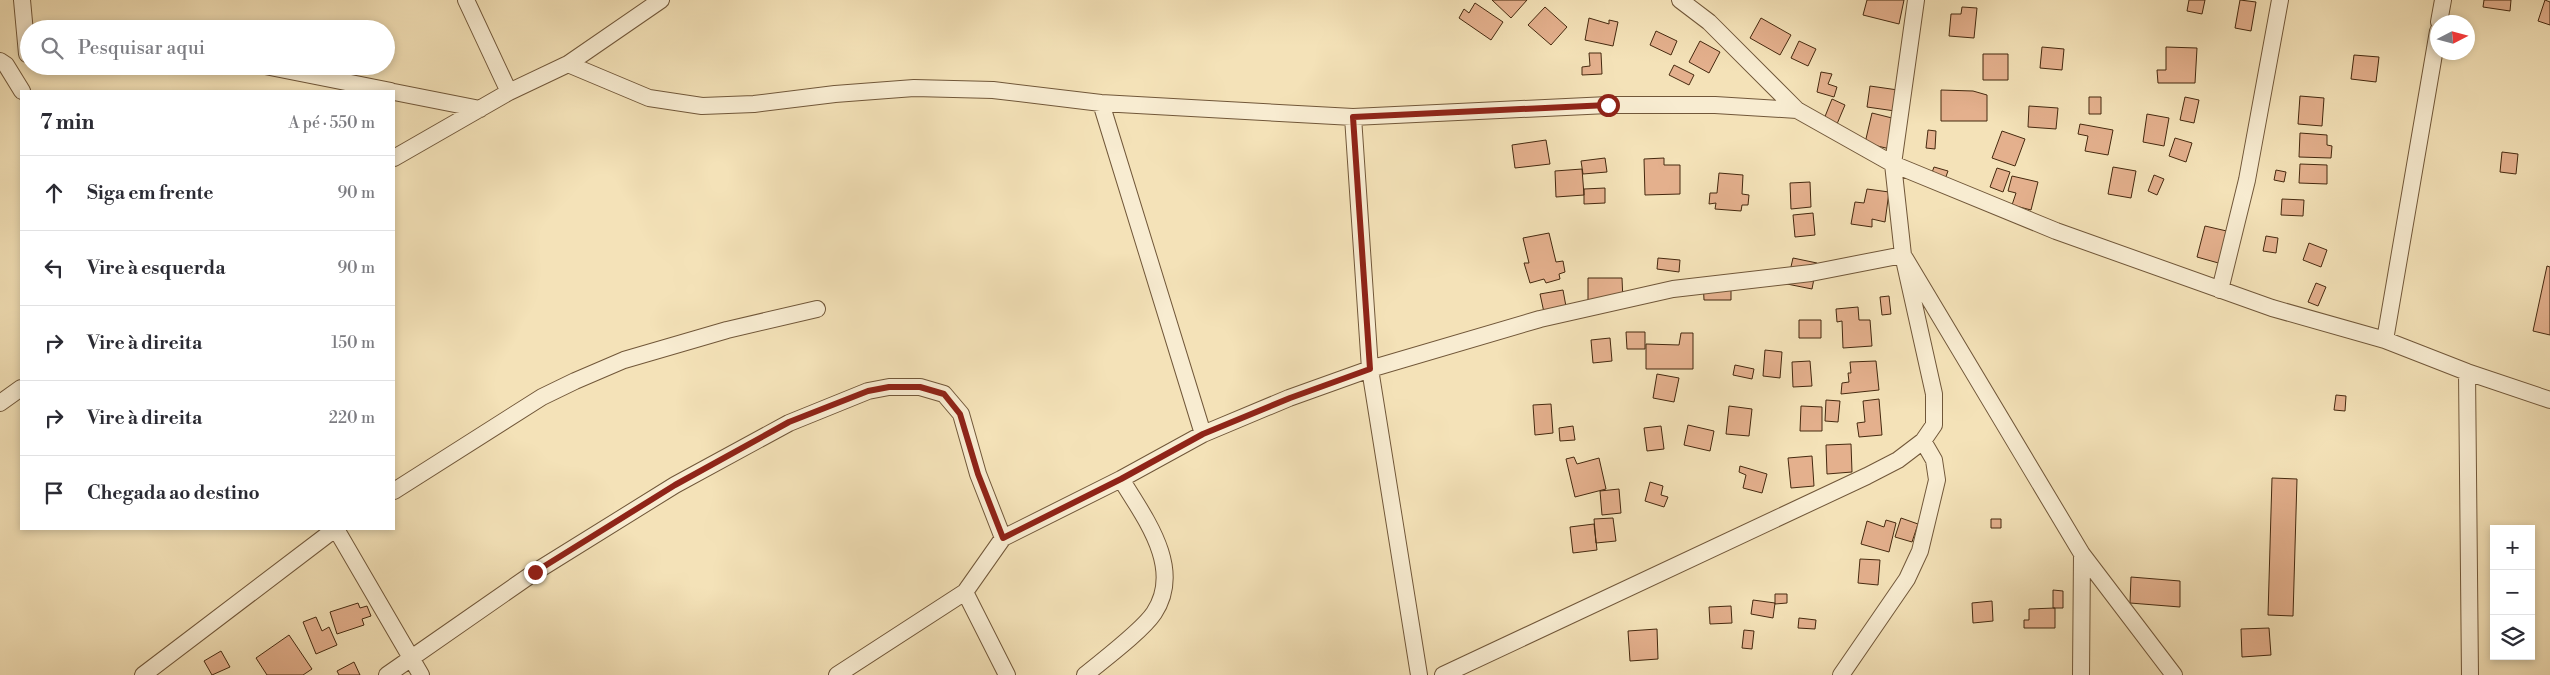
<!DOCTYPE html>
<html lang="pt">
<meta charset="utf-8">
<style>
body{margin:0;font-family:"Libre Bodoni",serif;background:#f7f7f7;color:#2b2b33}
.controls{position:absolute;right:15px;bottom:15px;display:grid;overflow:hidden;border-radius:0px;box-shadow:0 2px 8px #0003}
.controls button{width:45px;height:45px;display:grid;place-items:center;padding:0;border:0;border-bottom:1px solid #e1e1e2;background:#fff;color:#2b2b33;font:25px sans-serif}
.compass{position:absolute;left:2430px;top:15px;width:45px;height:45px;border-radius:50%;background:#fff;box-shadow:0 2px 8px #0003;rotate:84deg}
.stop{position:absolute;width:15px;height:15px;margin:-11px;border:4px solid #8f2418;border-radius:50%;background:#fff}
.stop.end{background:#8f2418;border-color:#fff;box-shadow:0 1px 5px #0008}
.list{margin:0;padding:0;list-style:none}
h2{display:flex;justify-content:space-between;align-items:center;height:65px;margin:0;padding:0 20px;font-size:21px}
h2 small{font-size:16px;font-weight:400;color:#7c7c81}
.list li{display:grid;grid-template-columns:32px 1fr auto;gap:15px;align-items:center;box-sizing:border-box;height:75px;padding:0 20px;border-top:1px solid #e1e1e2}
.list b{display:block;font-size:19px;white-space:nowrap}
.list em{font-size:16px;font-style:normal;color:#7c7c81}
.icon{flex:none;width:28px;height:28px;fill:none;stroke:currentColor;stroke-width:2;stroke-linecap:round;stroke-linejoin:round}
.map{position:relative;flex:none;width:2550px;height:675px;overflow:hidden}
.search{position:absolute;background:#fff;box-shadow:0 2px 8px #0003;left:20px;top:20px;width:375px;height:55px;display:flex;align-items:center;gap:12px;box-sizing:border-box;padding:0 18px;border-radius:28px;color:#7c7c81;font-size:19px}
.panel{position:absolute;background:#fff;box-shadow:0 2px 8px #0003;left:20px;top:90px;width:375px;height:440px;border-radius:0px}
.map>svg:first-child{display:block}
.building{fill:#e4b08d;stroke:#45290f}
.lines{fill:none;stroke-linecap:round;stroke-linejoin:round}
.minor-casing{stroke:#715739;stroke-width:18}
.minor{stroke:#f8ecd1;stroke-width:16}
.route{stroke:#8f2418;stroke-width:6}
</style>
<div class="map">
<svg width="2550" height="675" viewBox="0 0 2550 675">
<rect width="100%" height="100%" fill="#f4e2b8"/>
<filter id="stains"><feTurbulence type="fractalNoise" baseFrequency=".004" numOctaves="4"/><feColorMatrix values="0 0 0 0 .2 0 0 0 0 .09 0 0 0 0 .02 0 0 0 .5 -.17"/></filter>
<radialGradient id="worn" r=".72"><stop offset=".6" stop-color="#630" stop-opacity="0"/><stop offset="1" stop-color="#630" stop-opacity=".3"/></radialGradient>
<path class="building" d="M1492 0H1527L1511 18Z
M1867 0H1904L1899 24 1863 15Z
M2189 0H2205L2202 14 2187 11Z
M2240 0 2256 2 2251 31 2235 28Z
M2484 0H2511L2510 11 2483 7Z
M2545 0 2550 2V25L2538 21Z
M1475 3 1503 22 1491 40 1459 18 1464 9 1469 13Z
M1545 7 1567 27 1551 45 1528 25Z
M1962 7 1977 8 1974 38 1949 36 1951 14H1961Z
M1589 18 1609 24V20L1618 22 1613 46 1585 40Z
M1761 18 1791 35 1780 55 1750 38Z
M1656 31 1677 41 1671 55 1650 45Z
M1700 41 1720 52 1709 73 1689 62Z
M1799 41 1816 49 1808 66 1791 58Z
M2042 47 2064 49 2062 70 2040 68Z
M2166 47 2197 48 2195 83H2158L2157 70H2166Z
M1589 53H1601L1602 74 1582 75V67L1590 66Z
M1983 54H2008V80H1983Z
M2354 55 2379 57 2376 82 2351 79Z
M1674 65 1694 75 1689 85 1669 75Z
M1821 72 1832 74 1828 84 1837 87 1834 97 1817 92Z
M1870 86 1898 90 1895 111 1867 107Z
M1941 90 1973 91 1987 95V121H1941Z
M2300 96 2324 98 2322 126 2298 124Z
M2089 97H2101V114H2089Z
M2185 97 2199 100 2194 123 2180 120Z
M1832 99 1845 105 1837 124 1824 119Z
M2029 106 2058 108 2056 129 2028 127Z
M1872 113 1896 119 1890 149 1865 143Z
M2147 114 2169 118 2164 146 2143 142Z
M2080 124 2113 130 2108 155 2085 151 2088 136 2078 134Z
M1928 130 1936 131 1935 149 1926 148Z
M2002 131 2025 139 2015 166 1992 158Z
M2300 133 2327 135V145L2332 146 2331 158 2299 157Z
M2175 138 2192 143 2186 162 2169 156Z
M1546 140 1550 164 1515 168 1512 145Z
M2502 152 2518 154 2516 174 2500 172Z
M1605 158 1607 172 1583 174 1581 161Z
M1664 158V165H1680V194L1645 195 1644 159Z
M2300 164 2327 165V184L2299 183Z
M1934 167 1948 171 1944 182 1930 178Z
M2113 167 2136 171 2131 198 2108 194Z
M1997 168 2010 172 2003 192 1990 187Z
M1582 169 1584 195 1556 197 1555 171Z
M2276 170 2286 172 2284 182 2274 180Z
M1719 173 1743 175 1742 194 1749 195 1748 205H1742L1741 211 1715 209 1716 203 1709 204 1710 193H1717Z
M2154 175 2164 179 2157 195 2148 191Z
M2012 176 2038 182 2031 210 2012 205 2016 193 2008 191Z
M1810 182 1811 207 1791 209 1790 183Z
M1605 188V203L1584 204V189Z
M1867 189 1889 192 1885 222 1872 219V227L1851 224 1855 202 1864 203Z
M2282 199 2304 200 2303 216 2281 215Z
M1813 213 1815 235 1795 237 1793 215Z
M2205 226 2231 232 2222 264 2197 257Z
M1549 233 1556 262 1563 261 1565 272 1559 274 1560 279 1546 283 1544 279 1530 283 1524 263H1529L1523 238Z
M2266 236 2278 238 2276 253 2263 251Z
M2309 243 2327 250 2321 267 2303 260Z
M1658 258 1680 260 1679 272 1657 269Z
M1793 258 1817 263 1812 289 1787 284Z
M2547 266 2550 267V335L2533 331Z
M1588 278H1622L1623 302H1588Z
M1731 279V300H1704L1703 280Z
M2316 283 2326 287 2318 306 2308 302Z
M1563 290 1567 312 1545 317 1540 294Z
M1889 296 1891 314 1882 315 1880 297Z
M1858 307 1859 320H1870L1872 346 1843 348 1842 321 1837 322 1836 309Z
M1799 320H1821V338H1799Z
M1626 332H1645V349H1627Z
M1681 333H1693V369H1646V344L1679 345Z
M1610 338 1612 361 1593 363 1591 340Z
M1765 350 1782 352 1780 378 1763 376Z
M1810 361 1812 386 1793 387 1792 362Z
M1876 361 1879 390 1841 394 1842 383 1849 382 1848 373H1851L1850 362Z
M1735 365 1754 369 1752 379 1733 375Z
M1657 374 1679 378 1674 402 1653 398Z
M2336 395 2346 396 2345 411 2334 410Z
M1879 399 1882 435 1859 437 1857 423 1865 422 1863 401Z
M1826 400 1840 401 1838 422 1825 421Z
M1551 404 1553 433 1535 435 1533 405Z
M1729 406 1752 409 1749 436 1726 434Z
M1801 406 1822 407V431H1800Z
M1688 425 1714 431 1710 451 1684 445Z
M1573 426 1575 440 1560 441 1559 428Z
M1661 426 1664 449 1647 451 1644 428Z
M1851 444 1852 472 1827 474 1826 445Z
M1812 456 1814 486 1791 488 1788 458Z
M1574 457 1577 464 1599 458 1606 489 1575 497 1566 459Z
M1740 466 1767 474 1762 493 1743 488 1746 475 1739 472Z
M2272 478 2297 479 2293 616 2268 615Z
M1650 482 1663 486 1661 495 1668 497 1664 507 1645 501Z
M1619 489 1621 513 1602 515 1600 491Z
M1613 518 1616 541 1596 543 1594 519Z
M1901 518 1918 524 1912 542 1895 537Z
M1991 519H2001V528H1991Z
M1886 520 1896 523 1889 552 1861 544 1867 521 1884 527Z
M1594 524 1597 550 1573 553 1570 527Z
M1860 559 1880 560 1878 585 1858 583Z
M2131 577 2180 581V607L2130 603Z
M2053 590 2063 591V608H2053Z
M1775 594H1787V603L1775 604Z
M1753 600 1775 603 1773 618 1751 614Z
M1992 601 1993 621 1973 623 1972 603Z
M358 603 360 608 367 606 371 616 362 619 364 625 337 634 330 612Z
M1731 606 1732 623 1710 624 1709 607Z
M2055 608V628H2024V620H2029V609Z
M316 617 322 631 329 627 337 645 316 654 303 622Z
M1799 618 1816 620 1815 629 1798 628Z
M2269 628 2271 655 2242 657 2241 629Z
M1657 629 1658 659 1630 661 1628 631Z
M1744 630 1754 631 1752 649 1742 648Z
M289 635 312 669 303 675H267L256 658Z
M221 651 230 667 212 675 204 661Z
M354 662 360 675H339L337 671Z"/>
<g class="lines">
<g class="minor-casing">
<path id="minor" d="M22 0 27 54
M466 0 509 92
M1680 0 1709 22 1797 110
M2439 22 2443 0
M0 61 6 65 22 91
M568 64 649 98 702 106 754 104 835 94 914 88 993 90 1101 103 1353 117 1608 105H1715L1797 110 1893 164 2056 231 2272 308 2385 340 2467 372 2550 400
M265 66 391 91
M394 92 480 109
M1101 103 1203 434
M1353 117 1370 369 1419 675
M394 158 509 92 568 64 661 0
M2220 290 2247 180 2280 0
M2385 340 2438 31
M2467 372 2470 675
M0 403 21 388
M394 491 542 397 575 381 624 360 727 330 817 309
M336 529 421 675
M965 592 1007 675
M143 675 335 529
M387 675 535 572 675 485 789 423 868 391 889 387H920L944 394 961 414 978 474 1003 538
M837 675 965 592 1003 538 1121 479 1203 434 1289 398 1370 369 1540 319 1673 289 1811 273 1903 255 2082 554 2174 675
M1085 675C1103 660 1142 631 1154 613 1184 568 1144 517 1121 479
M1443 675 1867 476 1898 460 1923 441 1934 425V394L1903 255 1893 164 1916 0
M1841 675 1907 579 1920 551 1937 480 1934 460 1923 441
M2081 675 2082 554"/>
</g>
<use href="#minor" class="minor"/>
</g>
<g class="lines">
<path class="route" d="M535 572 675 485 789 422 868 391 889 387H920L944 394 960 414 978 474 1003 538 1121 479 1203 434 1290 398 1370 369 1353 117 1608 105"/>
</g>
<rect width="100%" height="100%" filter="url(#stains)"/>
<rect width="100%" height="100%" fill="url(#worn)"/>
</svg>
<div class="controls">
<button>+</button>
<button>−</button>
<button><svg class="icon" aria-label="layers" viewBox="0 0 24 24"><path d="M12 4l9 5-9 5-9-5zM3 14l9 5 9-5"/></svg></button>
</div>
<svg class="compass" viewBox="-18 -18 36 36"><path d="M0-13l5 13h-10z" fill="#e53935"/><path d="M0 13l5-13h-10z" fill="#7c7c81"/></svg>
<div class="stop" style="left:1608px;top:105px"></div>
<div class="stop end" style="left:535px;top:572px"></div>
<div class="search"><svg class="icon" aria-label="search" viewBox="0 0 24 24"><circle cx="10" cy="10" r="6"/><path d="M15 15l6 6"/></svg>Pesquisar aqui</div>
<section class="panel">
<h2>7 min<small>A pé · 550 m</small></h2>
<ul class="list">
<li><svg class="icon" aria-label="ahead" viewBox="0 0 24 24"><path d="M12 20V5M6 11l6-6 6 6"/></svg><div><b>Siga em frente</b></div><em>90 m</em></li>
<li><svg class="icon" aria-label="left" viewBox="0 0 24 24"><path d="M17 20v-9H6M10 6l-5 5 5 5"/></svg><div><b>Vire à esquerda</b></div><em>90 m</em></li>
<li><svg class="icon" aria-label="right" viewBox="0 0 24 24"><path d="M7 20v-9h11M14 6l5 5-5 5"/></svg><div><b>Vire à direita</b></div><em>150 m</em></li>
<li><svg class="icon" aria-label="right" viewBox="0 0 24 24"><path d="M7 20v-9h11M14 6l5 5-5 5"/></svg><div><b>Vire à direita</b></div><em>220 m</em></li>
<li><svg class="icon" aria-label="arrive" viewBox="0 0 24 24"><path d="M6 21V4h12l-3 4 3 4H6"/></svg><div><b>Chegada ao destino</b></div></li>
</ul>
</section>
</div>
